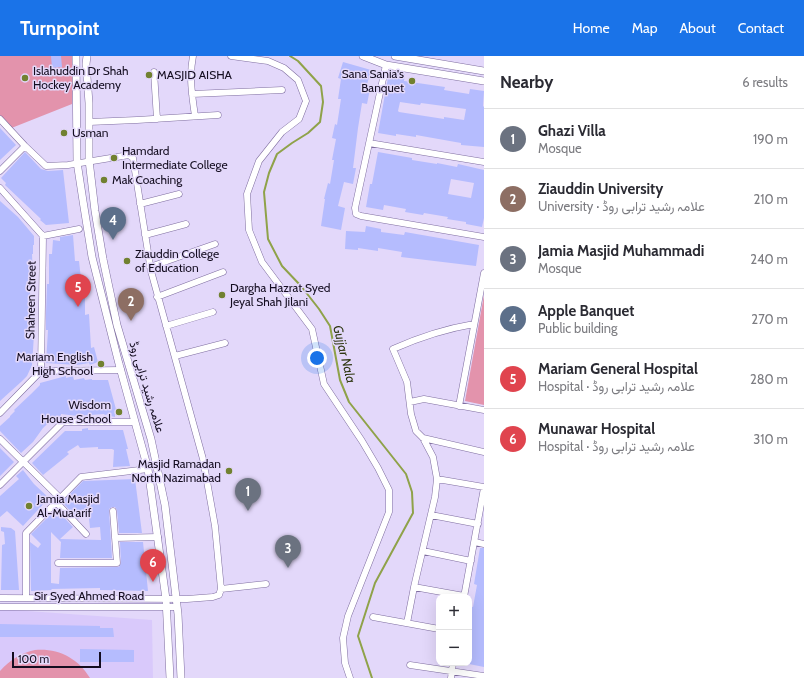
<!DOCTYPE html>
<meta charset="utf-8">
<style>
body{margin:0;font-family:Cabin,Vazirmatn,sans-serif;background:#f2f2f3;color:#2b2b33}
.controls{position:absolute;right:12px;bottom:12px;display:grid;overflow:hidden;border-radius:8px;box-shadow:0 4px 16px #0002}
.controls button{width:36px;height:36px;display:grid;place-items:center;padding:0;border:0;border-bottom:1px solid #e1e1e2;background:#fff;color:#2b2b33;font:20px sans-serif}
.scale{position:absolute;left:12px;bottom:10px;width:89px;box-sizing:border-box;padding-left:4px;border:2px solid #140d20;border-top:0;font-size:11px;line-height:14px;white-space:nowrap;color:#140d20;-webkit-text-stroke:3px #e3d8fa;paint-order:stroke}
.you{position:absolute;left:317px;top:302px;width:14px;height:14px;margin:-10px;border:3px solid #fff;border-radius:50%;background:#1a73e8;box-shadow:0 0 0 6px #1a73e833}
.badge{display:grid;place-items:center;width:26px;height:26px;border-radius:50%;background:#1a73e8;color:#fff;font-size:13px;font-weight:700}
.pin{position:absolute;translate:-50% -33px;filter:drop-shadow(0 1px 2px #0008)}
.pin::after{content:'';position:absolute;top:21px;width:14px;height:12px;background:inherit;clip-path:polygon(0 0,100% 0,50% 100%)}
.list{margin:0;padding:0;list-style:none}
h2{display:flex;justify-content:space-between;align-items:center;height:52px;margin:0;padding:0 16px;font-size:17px}
h2 small{font-size:13px;font-weight:400;color:#7c7c81}
.list li{display:grid;grid-template-columns:26px 1fr auto;gap:12px;align-items:center;box-sizing:border-box;height:60px;padding:0 16px;border-top:1px solid #e1e1e2}
.list b{display:block;font-size:15px;white-space:nowrap}
.list p{margin:0;font-size:13px;white-space:nowrap;color:#7c7c81}
.list em{font-size:13px;font-style:normal;color:#7c7c81}
.map{position:relative;flex:none;width:484px;height:622px;overflow:hidden}
header{display:flex;align-items:center;gap:24px;box-sizing:border-box;height:56px;padding:0 20px;background:#1a73e8;color:#fff}
header strong{font-size:19px}
nav{display:flex;gap:22px;margin-inline-start:auto;font-size:14px}
main{display:flex}
aside{flex:1;background:#fff}
.map>svg:first-child{display:block}
.built{fill:#d9c9fb}
.green{fill:#e393ac}
.lines{fill:none;stroke-linecap:round;stroke-linejoin:round}
.stream{stroke:#8fa249;stroke-width:2}
.building{fill:#b5bcfe;fill-rule:evenodd}
.minor-casing{stroke:#7f6ea0;stroke-width:7}
.major-casing{stroke:#7f6ea0;stroke-width:8}
.minor{stroke:#fff;stroke-width:6}
.major{stroke:#fff;stroke-width:7}
.poi-dot{fill:#718130;stroke:#e3d8fa;stroke-width:1.5}
.labels{text-anchor:middle;stroke-width:3;stroke-linejoin:round;paint-order:stroke}
.poi-label{font-size:12px;fill:#140d20;stroke:#e3d8fa;text-anchor:start}
.street-label{font-size:12px;fill:#140d20;stroke:#e3d8fa}
.water-label{font-size:13px;font-style:italic;fill:#2e3610;stroke:#e3d8fa}
</style>
<header>
<strong>Turnpoint</strong>
<nav><a>Home</a><a>Map</a><a>About</a><a>Contact</a></nav>
</header>
<main>
<div class="map">
<svg width="484" height="622" viewBox="0 0 484 622">
<rect width="100%" height="100%" fill="#e3d8fa"/>
<path class="built" d="M0 553 152 564 153 622H0Z"/>
<path class="green" d="M0 0H74L72 48 9 73 0 64Z
M484 239V349L465 345Z
M35 594C58 592 78 602 90 622H0V615C10 604 21 597 35 594Z"/>
<g class="lines">
<path class="stream" d="M290 0 298 5 321 30 323 46 320 66 308 77 292 87 277 98 269 117 264 136 268 183 282 210 301 230 319 253 330 270 340 324 349 346 406 418 412 436 413 457 375 527 358 580 372 622"/>
</g>
<path class="building" d="M51 0H61L62 11 52 12Z
M343 6 371 14 366 32 370 33 367 48 362 47 358 72 353 112H356L353 128 344 126 338 150 345 152 341 174 321 170 325 143H324L328 127 330 128 334 104H332L336 83 332 82 335 68 337 69 341 43H338L341 23 338 22Z
M389 16 405 18 404 25 445 31 444 34 469 38 470 33 484 35 483 50 484 51V91L461 89V87L416 79V81L396 78V80L378 77ZM400 46 420 49 421 47 466 53 464 64 444 61V63L399 56 398 55Z
M0 72 16 89 0 104Z
M25 96 41 113 48 115 63 114 69 167 46 169 40 164 41 163 5 129 6 127 1 122Z
M378 96 412 102V104L437 108V107L457 111 458 108 484 114V162L482 171 466 168V166L447 163 448 161 424 157 423 159 405 156 406 153 384 149 383 154 366 151 370 128H372ZM451 123 474 127 471 142 448 138Z
M0 145 18 161 34 180V189H33V198H32L33 223H30V242H31V248H33V254H31V263H33L32 279H34L32 309 27 320 21 326 0 345Z
M366 170 381 173V176L404 179 405 176 479 189 476 210 401 201 402 196 378 192V195L358 192V194L345 193 346 175 365 176Z
M73 179 75 205H79L81 223 77 225 80 241H85V259L89 258 91 292 94 291 98 306 90 309 89 307 77 309 46 307 48 274H46V258L47 228H49V198H52L53 184 60 185V181Z
M66 320V322L73 320 74 324 84 322 85 324 92 323V324H108L117 357H115V361L110 360 109 358 105 359 104 358 77 360 61 358V362L58 364 55 361 43 372 33 386 21 397 0 375V370L10 361V360L15 355 14 354 31 338 40 329V327Z
M88 372V374H123L128 393H126L130 410 113 411 114 394 112 393H98V391L80 392 78 389 67 396 69 398 43 419 32 407 65 375H82V373Z
M0 392 14 406 0 420Z
M23 414 34 428 49 442 23 470 7 455 0 461V440L19 423 16 420Z
M135 423 142 477H119L117 454 115 451H112L109 453V455L112 502H60L61 486 51 476V527L59 528 60 512 119 511 121 507 120 486H143L148 535 100 534V532L51 533 52 534 31 535 30 486 38 492 41 488 31 478 56 453 73 471 60 483 101 484 100 471 90 472 88 454 78 463 62 446 83 425Z
M1 471 11 472 15 475 19 534H1L2 489 5 488 4 476 1 475Z
M480 492H484V611L469 608V550L473 551 477 529 474 528Z
M0 568 100 570V572H113L114 581H0Z
M80 593 134 594V606H80Z"/>
<g class="lines">
<g class="minor-casing">
<path id="minor" d="M193 0C189 20 192 40 195 60
M231 0 268 5 284 12 298 24 306 45 299 63 282 76 259 105 247 138 249 174 262 206 312 273 324 328 362 385 378 412 389 434V456L348 560 343 582 345 607 350 622
M386 9 355 152 356 158 361 160 484 181
M154 16 157 63
M192 38 282 34
M0 63 25 90 46 110 68 109 129 99 133 102 151 215 203 403 215 470 221 533 219 539 213 541 187 543 0 542
M89 66 137 64 218 59
M369 87 484 106
M0 115 25 90
M0 132 43 180 41 315 0 357
M140 148 179 138
M145 179 186 168
M43 180 79 173
M150 211 215 188
M157 241 223 216
M166 270 213 256
M175 300 225 287
M41 315 121 314
M410 346 424 343 484 354
M459 350 484 217
M423 382 484 396
M0 383 60 442
M437 423 484 431
M0 429 63 366H135
M56 446 86 478
M431 459 478 468
M115 482 158 481
M475 486 484 488
M423 495 471 505
M58 507H117L113 455
M414 531 464 540
M221 533 266 528
M464 541 484 432
M26 542V477L81 421 148 413
M0 551H177
M373 561 439 573
M407 567 414 531 435 441 437 423 433 401 423 382 416 375 411 358 407 326 393 293C420 281 444 273 474 268
M410 609 484 620
M451 622 453 607"/>
</g>
<g class="major-casing">
<path id="major" d="M76 0 77 106 83 145 92 201 119 308 148 413 166 543 170 622
M87 0 86 8 89 47V104L95 155 103 203 117 269 151 383 165 449 178 558 181 622
M363 0 386 9 484 25
M395 0 484 15"/>
</g>
<use href="#minor" class="minor"/>
<use href="#major" class="major"/>
</g>
<g class="poi-dot">
<circle cx="149" cy="19" r="4"/>
<circle cx="25" cy="22" r="4"/>
<circle cx="412" cy="25" r="4"/>
<circle cx="64" cy="77" r="4"/>
<circle cx="114" cy="102" r="4"/>
<circle cx="104" cy="124" r="4"/>
<circle cx="127" cy="205" r="4"/>
<circle cx="222" cy="239" r="4"/>
<circle cx="101" cy="308" r="4"/>
<circle cx="119" cy="356" r="4"/>
<circle cx="229" cy="415" r="4"/>
<circle cx="29" cy="450" r="4"/>
</g>
<g class="labels">
<g class="poi-label">
<text x="33" y="19">Islahuddin Dr Shah<tspan x="33" dy="14">Hockey Academy</tspan></text>
<text x="404" y="22" text-anchor="end">Sana Sania's<tspan x="404" dy="14">Banquet</tspan></text>
<text x="157" y="23">MASJID AISHA</text>
<text x="72" y="81">Usman</text>
<text x="122" y="99">Hamdard<tspan x="122" dy="14">Intermediate College</tspan></text>
<text x="112" y="128">Mak Coaching</text>
<text x="135" y="202">Ziauddin College<tspan x="135" dy="14">of Education</tspan></text>
<text x="230" y="236">Dargha Hazrat Syed<tspan x="230" dy="14">Jeyal Shah Jilani</tspan></text>
<text x="93" y="305" text-anchor="end">Mariam English<tspan x="93" dy="14">High School</tspan></text>
<text x="111" y="353" text-anchor="end">Wisdom<tspan x="111" dy="14">House School</tspan></text>
<text x="221" y="412" text-anchor="end">Masjid Ramadan<tspan x="221" dy="14">North Nazimabad</tspan></text>
<text x="37" y="447">Jamia Masjid<tspan x="37" dy="14">Al-Mua'arif</tspan></text>
</g>
<g class="street-label">
<text transform="translate(31 244) rotate(-89)" y="4">Shaheen Street</text>
<text transform="translate(147 331) rotate(73)" y="4">علامہ رشید ترابی روڈ</text>
<text x="89" y="544">Sir Syed Ahmed Road</text>
</g>
<g class="water-label">
<text transform="translate(345 298) rotate(76)" y="5">Gujjar Nala</text>
</g>
</g>
</svg>
<div class="controls">
<button>+</button>
<button>−</button>
</div>
<div class="scale">100 m</div>
<div class="you"></div>
<div class="pin badge" style="left:248px;top:455px;background:#6b7280">1</div>
<div class="pin badge" style="left:131px;top:265px;background:#8d6e63">2</div>
<div class="pin badge" style="left:288px;top:512px;background:#6b7280">3</div>
<div class="pin badge" style="left:113px;top:184px;background:#5c6f8a">4</div>
<div class="pin badge" style="left:78px;top:251px;background:#e0444e">5</div>
<div class="pin badge" style="left:153px;top:526px;background:#e0444e">6</div>
</div>
<aside>
<h2>Nearby<small>6 results</small></h2>
<ul class="list">
<li><span class="badge" style="background:#6b7280">1</span><div><b>Ghazi Villa</b><p>Mosque</p></div><em>190 m</em></li>
<li><span class="badge" style="background:#8d6e63">2</span><div><b>Ziauddin University</b><p>University · علامہ رشید ترابی روڈ</p></div><em>210 m</em></li>
<li><span class="badge" style="background:#6b7280">3</span><div><b>Jamia Masjid Muhammadi</b><p>Mosque</p></div><em>240 m</em></li>
<li><span class="badge" style="background:#5c6f8a">4</span><div><b>Apple Banquet</b><p>Public building</p></div><em>270 m</em></li>
<li><span class="badge" style="background:#e0444e">5</span><div><b>Mariam General Hospital</b><p>Hospital · علامہ رشید ترابی روڈ</p></div><em>280 m</em></li>
<li><span class="badge" style="background:#e0444e">6</span><div><b>Munawar Hospital</b><p>Hospital · علامہ رشید ترابی روڈ</p></div><em>310 m</em></li>
</ul>
</aside>
</main>
